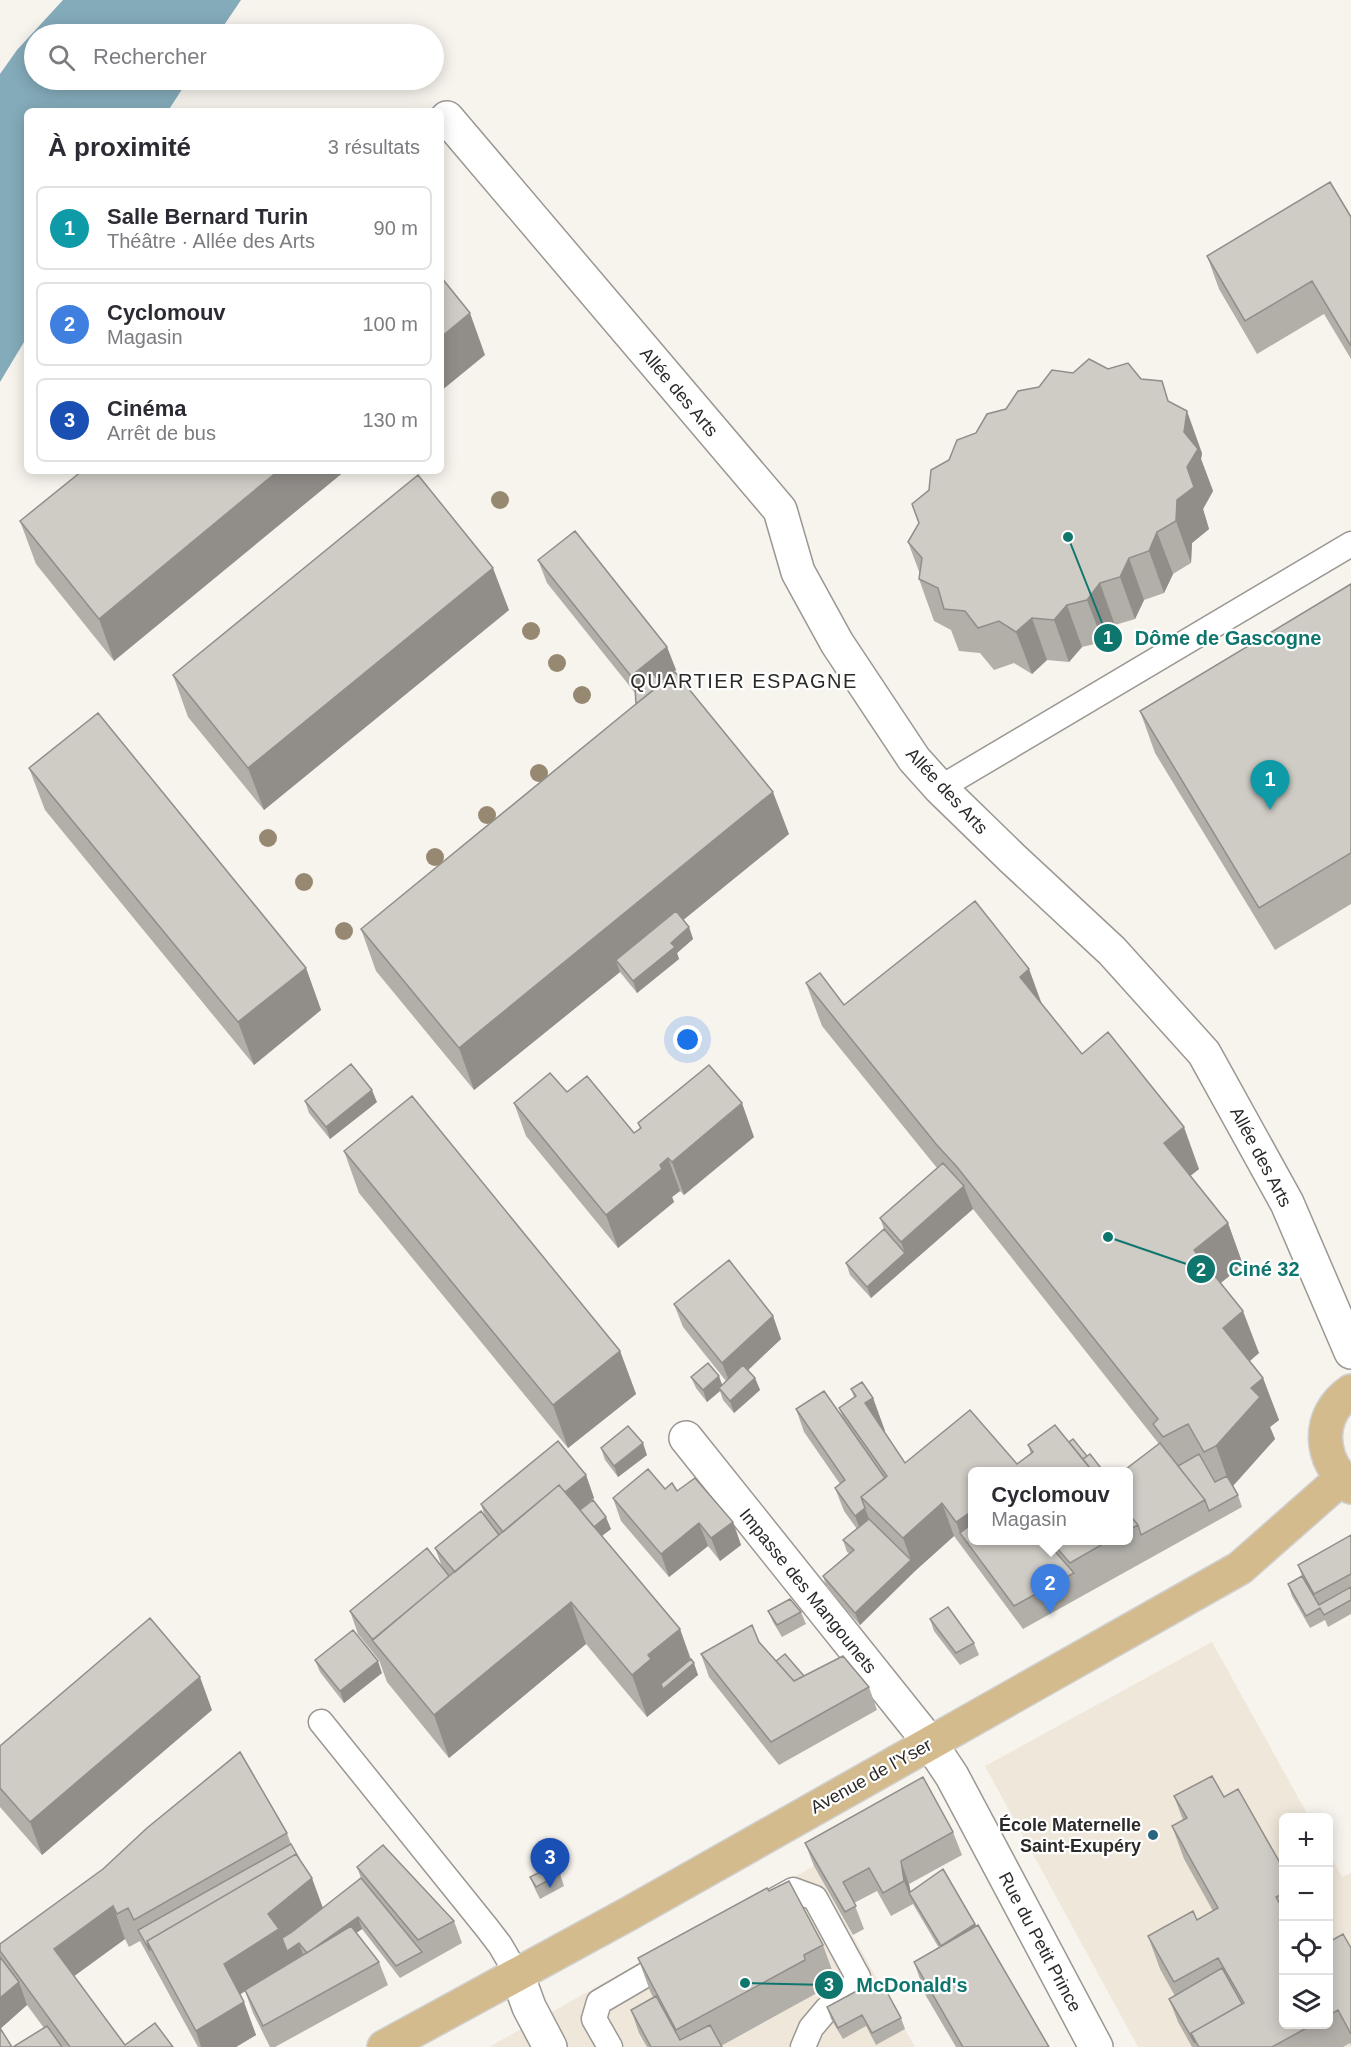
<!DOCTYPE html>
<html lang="fr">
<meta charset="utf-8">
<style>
body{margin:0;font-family:Arial,sans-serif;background:#f7f7f7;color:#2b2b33}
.controls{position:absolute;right:18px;bottom:18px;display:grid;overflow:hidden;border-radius:9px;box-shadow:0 3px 15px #0003}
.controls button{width:54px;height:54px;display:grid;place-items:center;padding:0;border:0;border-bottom:2px solid #e1e1e2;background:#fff;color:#2b2b33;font:30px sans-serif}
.you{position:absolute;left:688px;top:1040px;width:21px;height:21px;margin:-15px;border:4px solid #fff;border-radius:50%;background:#1a73e8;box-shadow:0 0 0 9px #1a73e833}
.badge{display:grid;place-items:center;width:39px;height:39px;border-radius:50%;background:#27667c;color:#fff;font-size:20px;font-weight:700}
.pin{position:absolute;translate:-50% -50px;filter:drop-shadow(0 2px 3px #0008)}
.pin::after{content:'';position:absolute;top:32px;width:21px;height:18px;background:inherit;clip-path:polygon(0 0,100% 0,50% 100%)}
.popup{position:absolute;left:968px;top:1467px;width:165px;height:78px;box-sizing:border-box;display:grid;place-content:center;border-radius:9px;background:#fff;filter:drop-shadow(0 2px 4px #0005);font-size:20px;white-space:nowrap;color:#7c7c81}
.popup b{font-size:22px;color:#2b2b33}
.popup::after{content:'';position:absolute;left:50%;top:100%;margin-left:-12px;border:12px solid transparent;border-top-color:#fff}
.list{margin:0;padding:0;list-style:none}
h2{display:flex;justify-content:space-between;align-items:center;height:78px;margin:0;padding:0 24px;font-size:26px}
h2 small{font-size:20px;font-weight:400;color:#7c7c81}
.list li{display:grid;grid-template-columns:39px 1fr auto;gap:18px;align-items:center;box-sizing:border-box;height:84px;margin:0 12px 12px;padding:0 12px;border:2px solid #e1e1e2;border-radius:9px}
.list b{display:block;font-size:22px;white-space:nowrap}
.list p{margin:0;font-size:20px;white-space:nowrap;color:#7c7c81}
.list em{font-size:20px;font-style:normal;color:#7c7c81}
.icon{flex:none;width:33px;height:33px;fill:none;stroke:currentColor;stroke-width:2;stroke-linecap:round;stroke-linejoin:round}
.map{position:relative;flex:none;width:1351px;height:2047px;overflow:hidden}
.search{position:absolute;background:#fff;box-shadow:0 3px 15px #0003;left:24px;top:24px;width:420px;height:66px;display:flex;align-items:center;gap:15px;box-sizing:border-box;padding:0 21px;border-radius:33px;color:#7c7c81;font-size:22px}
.panel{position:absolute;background:#fff;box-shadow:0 3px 15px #0003;left:24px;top:108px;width:420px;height:366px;border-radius:9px}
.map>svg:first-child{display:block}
.built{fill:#efe7da}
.water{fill:#84abba}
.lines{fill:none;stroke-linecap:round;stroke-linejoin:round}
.lane-casing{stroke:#9b9792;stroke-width:27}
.street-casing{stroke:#9b9792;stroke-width:36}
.primary-casing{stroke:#d1d0d0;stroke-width:36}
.lane{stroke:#fff;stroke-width:24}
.street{stroke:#fff;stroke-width:33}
.primary{stroke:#d3bb8e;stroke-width:33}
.tree{fill:#978971}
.wall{fill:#b2afa9}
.shaded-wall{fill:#918e8a}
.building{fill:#cfcbc5;stroke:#918e8a;stroke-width:1.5}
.poi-dot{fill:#27667c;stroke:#fff;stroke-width:2}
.labels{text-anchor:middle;stroke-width:4.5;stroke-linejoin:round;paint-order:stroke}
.street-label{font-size:18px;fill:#2c2a28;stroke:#fff}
.poi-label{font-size:18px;font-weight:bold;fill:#2c2a28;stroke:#fff;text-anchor:end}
.neighbourhood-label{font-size:20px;letter-spacing:1.5px;fill:#2c2a28;stroke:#fff}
.leader{fill:none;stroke:#0f766e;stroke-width:2}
.callout-dot{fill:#0f766e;stroke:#fff;stroke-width:2}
.mark-label{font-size:18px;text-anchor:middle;font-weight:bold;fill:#fff}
.callout-label{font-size:20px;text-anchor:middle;font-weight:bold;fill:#0f766e;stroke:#fff;stroke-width:4.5;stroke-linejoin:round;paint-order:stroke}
</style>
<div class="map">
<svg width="1351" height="2047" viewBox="0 0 1351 2047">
<rect width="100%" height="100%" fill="#f7f3ed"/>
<path class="built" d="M1212 1642 1309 1817 1284 1818V2024H1328L1329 1853 1342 1877 1351 1873V2047H1138L985 1766Z
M814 1866 915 2047H489Z"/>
<path class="water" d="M63 0H241L218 34H34V80H188L168 111H27V337L0 382V74L17 50Z"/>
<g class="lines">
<g class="lane-casing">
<path id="lane" d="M940 788 1351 544
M321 1722 487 1928 500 1945 517 1974
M766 1905 793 1890 815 1898 858 1977 851 1989 827 2009 811 2028 803 2047
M610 2047 594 2019 599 2002 671 1960"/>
</g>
<g class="street-casing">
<path id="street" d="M447 118 780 510 798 572 837 643 914 759 940 788 1012 858 1112 951 1204 1053 1287 1203 1351 1352
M686 1438 930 1743 952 1776 1096 2047
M517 1974 529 2007 550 2047"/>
</g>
<g class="primary-casing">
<path id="primary" d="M1351 1391C1315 1416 1319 1461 1351 1487
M384 2047 630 1913 1240 1568 1341 1479"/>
</g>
<use href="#lane" class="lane"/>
<use href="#street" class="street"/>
<use href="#primary" class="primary"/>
</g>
<g class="tree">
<circle cx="500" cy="500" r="9"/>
<circle cx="531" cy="631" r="9"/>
<circle cx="557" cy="663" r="9"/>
<circle cx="582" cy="695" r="9"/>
<circle cx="539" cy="773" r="9"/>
<circle cx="487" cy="815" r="9"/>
<circle cx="268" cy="838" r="9"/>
<circle cx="435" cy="857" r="9"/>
<circle cx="304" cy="882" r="9"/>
<circle cx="344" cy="931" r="9"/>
<circle cx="693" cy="1041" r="9"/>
</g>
<path class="wall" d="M1351 217V359L1324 314 1257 354 1219 289 1207 256Z
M1073 373 1141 379 1170 403 1202 453 1201 459 1213 491 1203 509 1209 529 1192 543 1191 563 1173 574 1164 593 1144 600 1135 619 1115 625 1103 642 1082 647 1069 662 1047 660 1032 674 1014 663 994 670 980 653 959 651 951 630 934 621 919 579 920 574 908 542 919 523 929 490 949 460 976 433 1006 409 1039 387Z
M82 471 114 661 36 564 20 521Z
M538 560 667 647 676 670 660 682 789 834 683 920 689 927 693 939 677 953 679 959 637 993 620 972 474 1090 376 971 361 929 636 704V694L547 583Z
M1351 584V904L1275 950 1155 753 1140 711Z
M509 610 264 810 188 717 173 675Z
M29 768 306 968 321 1010 254 1065 45 810Z
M1029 969 1042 1004 1082 1054 1199 1169 1190 1176 1228 1223 1243 1265 1221 1283 1259 1353 1250 1361 1263 1378 1279 1420 1270 1427 1275 1439 1233 1486 1238 1495 1242 1507 1023 1629 954 1536 915 1571 860 1625 827 1588 823 1576 849 1553 847 1552 843 1540 857 1529 844 1511 835 1488 840 1484 804 1432 796 1409 843 1418 839 1408 854 1397 851 1389 873 1398 885 1431 884 1432 905 1463 1017 1464 1031 1454 1028 1445 1069 1442 1104 1472H972V1540H1128V1472L1159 1444 973 1209 871 1298 850 1275 846 1263 884 1229 880 1218 937 1168 822 1026 806 983 844 1005Z
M567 1092 634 1133 640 1128 638 1123 754 1137 684 1195 680 1191 672 1197 674 1202 618 1248 526 1136 514 1103Z
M305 1101 377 1102 330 1139 309 1113Z
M344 1151 620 1351 636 1394 568 1448 359 1193Z
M674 1304 773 1316 781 1339 748 1370 755 1378 760 1390 734 1413 723 1400 720 1391 707 1402 696 1388 691 1377 722 1385 726 1381 683 1327Z
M601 1448 647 1455 618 1477 605 1460Z
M586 1475 594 1498 589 1502 611 1529 602 1536 680 1629 691 1659 698 1675 647 1717 586 1644 449 1758 387 1682 379 1660 358 1634 350 1611 442 1567 435 1548 485 1517 481 1504Z
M665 1489 677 1491 733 1522 741 1545 720 1561 708 1546 669 1577 621 1521 613 1498Z
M1351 1535V1614L1328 1627 1325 1620 1310 1628 1292 1596 1288 1584 1302 1576 1298 1565Z
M768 1611 801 1612 806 1624 782 1637 773 1622Z
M930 1619 974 1643 979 1655 960 1665 934 1631Z
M759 1642 776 1661 804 1676 869 1687 877 1710 779 1765 709 1677 701 1654Z
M315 1660 382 1673 344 1703 320 1672Z
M212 1710 42 1855 0 1807V1788Z
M1174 1796 1224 1797 1284 1870V2025H1329V1942L1351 1948V2046L1350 2043 1343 2047H1192L1178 2022 1169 1999 1175 1996 1160 1969 1148 1936 1197 1920 1213 1911 1184 1859 1172 1826 1183 1820Z
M953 1832 962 1855 909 1884 910 1891 975 1924 1049 2047H956L926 1996 914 1962 939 1948 913 1904 891 1916 877 1891 854 1903 864 1929 853 1935 814 1866 805 1843Z
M287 1833 291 1844 323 1908 361 1878 357 1867 454 1921 462 1943 400 1978 362 1929 356 1933 379 1962 388 1985 275 2047H270L253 2013 245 1991 240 1994 256 2035 236 2047H198L140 1941 129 1947 125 1939 74 1976 125 2045 173 2047H13L44 2028 27 2005 0 2029V1944Z
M560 1874 564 1886 540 1899 535 1889 530 1877Z
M769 1891 823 1945 835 1978 816 1988 817 1993 721 2046 722 2047H647L639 2033 631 2010 653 1997 650 1991 638 1958Z
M866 1989 901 2018 905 2029 876 2045 866 2026 843 2039 831 2019 827 2007Z"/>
<path class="shaded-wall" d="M470 313 485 355 441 391V337Z
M1187 411 1202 453 1201 459 1213 491 1203 509 1209 529 1192 543 1191 563 1176 521 1177 500 1187 467 1184 432Z
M278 471H345L114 661 99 619Z
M1157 532 1173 574 1164 593 1149 551Z
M1129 558 1144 600 1135 619 1120 577Z
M493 568 509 610 264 810 248 768Z
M1100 583 1115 625 1103 642 1087 600Z
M1067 605 1082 647 1069 662 1054 620Z
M1032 618 1047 660 1032 674 1016 632Z
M667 647 676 670 639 699 631 676Z
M773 792 789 834 623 969 616 960 620 972 474 1090 459 1048Z
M689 927 693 939 677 953 679 959 637 993 633 981 671 943Z
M306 968 321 1010 254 1065 238 1022Z
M1029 969 1044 1011 1020 977Z
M372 1090 377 1102 330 1139 326 1127Z
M742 1103 754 1137 684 1195 672 1162Z
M1184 1127 1199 1169 1179 1185 1164 1143Z
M668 1158 680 1191 672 1197 674 1202 618 1248 606 1215Z
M964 1186 973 1209 871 1298 867 1287 905 1253 901 1242Z
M1228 1223 1243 1265 1209 1292 1194 1250Z
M1243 1311 1259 1353 1239 1370 1223 1328Z
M773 1316 781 1339 731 1386 722 1363Z
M620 1351 636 1394 568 1448 553 1405Z
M719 1376 723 1387 719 1388 720 1391 707 1402 703 1390Z
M755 1378 760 1390 734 1413 730 1401Z
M1263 1378 1279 1420 1270 1427 1275 1439 1231 1488 1216 1446 1251 1388Z
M873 1398 885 1431 877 1437 865 1403Z
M643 1443 647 1455 618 1477 614 1466Z
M586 1475 594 1498 517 1562 508 1539Z
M942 1503 954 1536 915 1571 860 1625 855 1613 911 1560 903 1538Z
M865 1508 873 1530 864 1539 855 1516Z
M972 1511V1540L960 1533 956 1522Z
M606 1517 611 1529 595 1541 591 1529Z
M733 1522 741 1545 720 1561 711 1538Z
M699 1523 708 1546 669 1577 661 1554Z
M571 1602 586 1644 449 1758 434 1715Z
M680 1629 692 1664 694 1663 698 1675 647 1717 632 1675 648 1655Z
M378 1661 382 1673 344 1703 340 1691Z
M200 1677 212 1710 42 1855 30 1822Z
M901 1861 909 1884 912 1897 909 1893 913 1904 904 1881Z
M312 1878 324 1911 299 1943 303 1954 236 1997 224 1964 268 1914Z
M113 1906 125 1939 66 1982 54 1949Z
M358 1917 362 1929 311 1964 307 1953Z
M975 1924 979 1936 945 1958 941 1946Z
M19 1982 27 2005 0 2029V1998Z
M244 2002 256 2035 236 2047H201L196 2031Z"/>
<path class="building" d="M1330 182 1351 217V346L1312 281 1245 321 1207 256Z
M441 277 470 313 441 337Z
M1089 359 1108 369 1128 363 1141 379 1162 381 1168 401 1187 411 1184 432 1198 449 1187 467 1194 487 1177 500 1176 521 1157 532 1149 551 1129 558 1120 577 1100 583 1087 600 1067 605 1054 620 1032 618 1016 632 999 621 978 628 965 611 944 609 938 588 919 579 922 558 908 542 919 523 912 504 929 490 931 470 949 460 957 440 976 433 987 414 1006 409 1018 391 1039 387 1052 370 1073 373Z
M82 471H278L99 619 20 521Z
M418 475 493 568 248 768 173 675Z
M575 531 667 647 631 676 538 560Z
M1351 584V853L1259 908 1140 711Z
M675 672 773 792 459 1048 361 929Z
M653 673 661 684 636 704 635 687Z
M98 713 306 968 238 1022 29 768Z
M975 901 1029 969 1020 977 1082 1054 1108 1032 1184 1127 1164 1143 1228 1223 1194 1250 1243 1311 1223 1328 1263 1378 1251 1388 1260 1397 1216 1446 1204 1452 1188 1424 1163 1437 1153 1424 1158 1419 957 1167 936 1144 806 983 820 973 844 1005Z
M676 911 689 927 671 943 675 947 633 981 616 960Z
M351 1064 372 1090 326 1127 305 1101Z
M709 1065 742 1103 672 1162 668 1158 660 1165 662 1169 606 1215 514 1103 550 1073 567 1092 587 1076 634 1133 641 1128 638 1123Z
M412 1096 620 1351 553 1405 344 1151Z
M943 1163 964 1186 901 1242 880 1218Z
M884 1229 905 1253 867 1287 846 1263Z
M729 1260 773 1316 722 1363 674 1304Z
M708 1363 719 1376 703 1390 691 1377Z
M743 1365 755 1378 730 1401 719 1388Z
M862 1382 873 1398 865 1403 905 1463 970 1410 1017 1464 1033 1452 1028 1445 1055 1425 1093 1472H972V1511L956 1522 942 1503 903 1538 861 1497 887 1476 839 1408 856 1396 851 1389Z
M824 1391 885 1478 861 1497 865 1508 855 1516 835 1488 845 1480 796 1409Z
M628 1426 643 1443 614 1466 601 1448Z
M1073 1439 1087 1456 1083 1459 1069 1442Z
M558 1441 586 1475 565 1492 559 1485 503 1532 481 1504Z
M1160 1443 1205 1500 1141 1535 1138 1525 1128 1513V1472H1122Z
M1090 1454 1104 1472H1093L1083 1459Z
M1199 1454 1215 1482 1227 1476 1238 1495 1209 1511 1205 1500 1178 1466Z
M648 1469 665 1489 672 1483 677 1491 695 1478 733 1522 711 1538 699 1523 661 1554 613 1498Z
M559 1485 680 1629 648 1655 651 1659 632 1675 571 1602 434 1715 372 1640Z
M593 1500 606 1517 594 1527 580 1510Z
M481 1511 499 1535 455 1572 435 1548Z
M1128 1513 1138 1525 1128 1530Z
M869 1519 911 1560 855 1613 823 1576 854 1550 843 1540Z
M972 1524V1540H1045L1074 1573 1014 1606 960 1533Z
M1351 1535V1574L1314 1594 1298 1565Z
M1050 1540H1110L1070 1563Z
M427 1548 449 1576 373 1640 350 1611Z
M1302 1576 1319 1605 1351 1587V1600L1324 1615 1320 1608 1306 1616 1288 1584Z
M790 1599 801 1612 777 1625 768 1611Z
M948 1607 974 1643 956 1653 930 1619Z
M150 1618 200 1677 30 1822 0 1788V1746Z
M752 1625 759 1642 794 1681 843 1656 869 1687 771 1742 701 1654Z
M353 1630 378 1661 340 1691 315 1660Z
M785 1654 804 1676 794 1681 776 1661Z
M691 1659 694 1663 663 1689 661 1684Z
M240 1752 287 1833 134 1920 128 1908 117 1914 113 1906 54 1949 125 2045 155 2023 173 2047H70L0 1951V1944L103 1869 147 1828Z
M1212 1776 1224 1797 1238 1789 1284 1870V1893L1276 1897 1284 1911V2025H1312L1272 2047H1199L1191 2033 1244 2003 1218 1958 1174 1982 1148 1936 1193 1911 1197 1920 1218 1908 1172 1826 1187 1818 1174 1796Z
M923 1777 953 1832 901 1861 904 1881 883 1893 869 1868 843 1882 856 1906 845 1912 805 1843Z
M291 1844 300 1860 296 1854 147 1941 150 1951 138 1930Z
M383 1845 454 1921 418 1940 357 1867Z
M296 1854 312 1878 268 1914 279 1929 224 1964 244 2002 196 2031 147 1941Z
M554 1865 560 1874 536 1887 530 1877Z
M943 1869 975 1924 941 1946 909 1893Z
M361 1878 422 1952 396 1966 358 1917 307 1953 299 1943 287 1951 282 1938 292 1932Z
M789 1881 823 1945 804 1955 805 1960 676 2030 638 1958 767 1888 769 1891Z
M978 1925 1049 2047H963L914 1962Z
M351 1926 379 1962 263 2026 245 1990Z
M1343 1934 1351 1948V2034L1338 2010 1329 2015V1942Z
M0 1957 19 1982 0 1998Z
M1222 1968 1242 2004 1191 2033 1195 2043 1169 1999Z
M881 1981 901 2018 872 2033 862 2015 838 2028 827 2007 864 1987 866 1989Z
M656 1996 680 2040 710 2025 722 2047H651L631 2010Z
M47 2026 62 2047H13Z
M0 2028 12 2047H0Z"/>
<circle class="poi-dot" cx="1153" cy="1835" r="6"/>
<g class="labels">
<g class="street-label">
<text transform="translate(679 392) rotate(50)" y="6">Allée des Arts</text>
<text transform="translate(947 791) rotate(47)" y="6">Allée des Arts</text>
<text transform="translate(1261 1157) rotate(62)" y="6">Allée des Arts</text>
<text transform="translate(808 1591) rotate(51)" y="6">Impasse des Mangounets</text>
<text transform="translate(871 1776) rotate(-29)" y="6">Avenue de l'Yser</text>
<text transform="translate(1040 1942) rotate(62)" y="6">Rue du Petit Prince</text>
</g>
<g class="poi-label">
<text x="1141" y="1831">École Maternelle<tspan x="1141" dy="21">Saint-Exupéry</tspan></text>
</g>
<g class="neighbourhood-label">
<text x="744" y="688">QUARTIER ESPAGNE</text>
</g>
</g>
<path class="leader" d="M1068 537L1108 638M1108 1237L1201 1269M745 1983L829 1985"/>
<g class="callout-dot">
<circle cx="1068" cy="537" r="6"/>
<circle cx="1108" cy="1237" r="6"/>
<circle cx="745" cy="1983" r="6"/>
<circle cx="1108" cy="638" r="15"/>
<circle cx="1201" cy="1269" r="15"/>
<circle cx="829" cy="1985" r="15"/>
</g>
<g class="mark-label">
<text x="1108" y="644">1</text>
<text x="1201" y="1276">2</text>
<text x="829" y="1991">3</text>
</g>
<g class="callout-label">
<text x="1228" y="645">Dôme de Gascogne</text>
<text x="1264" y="1276">Ciné 32</text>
<text x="912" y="1992">McDonald's</text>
</g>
</svg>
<div class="controls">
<button>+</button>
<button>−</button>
<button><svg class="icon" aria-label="locate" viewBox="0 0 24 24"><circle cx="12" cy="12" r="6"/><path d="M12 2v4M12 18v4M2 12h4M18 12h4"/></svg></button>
<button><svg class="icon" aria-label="layers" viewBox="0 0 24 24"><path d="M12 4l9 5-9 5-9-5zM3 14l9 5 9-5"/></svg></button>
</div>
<div class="you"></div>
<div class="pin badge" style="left:1270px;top:810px;background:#0f9aa8">1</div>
<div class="pin badge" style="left:1050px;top:1614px;background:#3f7fe0">2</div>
<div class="popup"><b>Cyclomouv</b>Magasin</div>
<div class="pin badge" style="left:550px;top:1888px;background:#1a4fb4">3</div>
<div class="search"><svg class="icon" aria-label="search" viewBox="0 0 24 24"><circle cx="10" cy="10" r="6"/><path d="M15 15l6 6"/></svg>Rechercher</div>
<section class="panel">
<h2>À proximité<small>3 résultats</small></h2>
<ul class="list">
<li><span class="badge" style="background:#0f9aa8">1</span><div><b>Salle Bernard Turin</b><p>Théâtre · Allée des Arts</p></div><em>90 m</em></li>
<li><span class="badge" style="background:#3f7fe0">2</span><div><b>Cyclomouv</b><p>Magasin</p></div><em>100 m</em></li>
<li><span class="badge" style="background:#1a4fb4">3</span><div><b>Cinéma</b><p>Arrêt de bus</p></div><em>130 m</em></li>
</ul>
</section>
</div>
